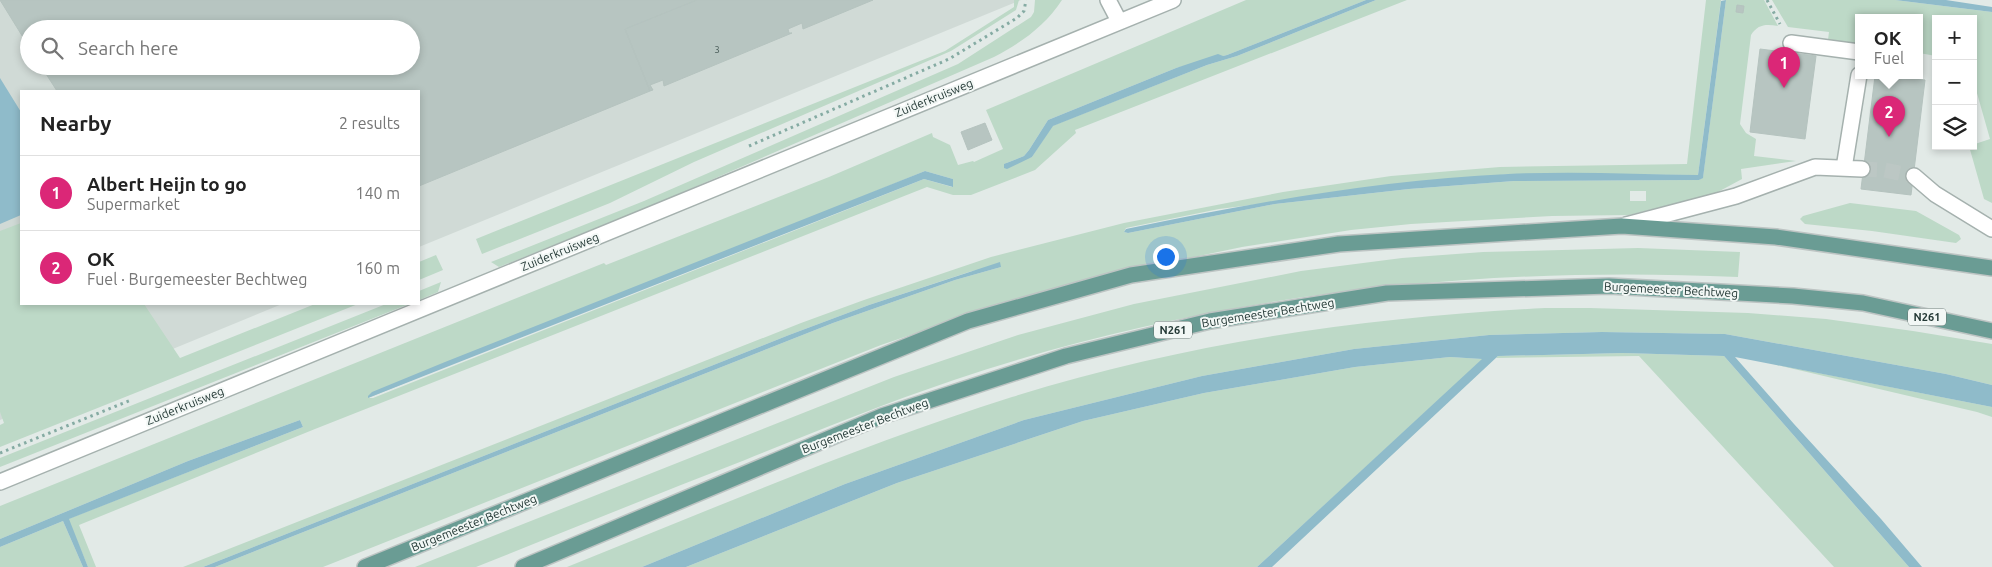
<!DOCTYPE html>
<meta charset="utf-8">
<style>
body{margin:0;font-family:Ubuntu,sans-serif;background:#f6f6f6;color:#222}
.controls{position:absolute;right:15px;top:15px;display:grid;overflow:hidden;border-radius:0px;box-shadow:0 2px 8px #0003}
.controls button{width:45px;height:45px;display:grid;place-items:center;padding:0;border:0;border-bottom:1px solid #e0e0e0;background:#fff;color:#222;font:25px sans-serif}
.you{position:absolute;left:1165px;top:256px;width:18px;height:18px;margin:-12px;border:4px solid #fff;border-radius:50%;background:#1a73e8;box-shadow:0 0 0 8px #1a73e833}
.badge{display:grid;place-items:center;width:32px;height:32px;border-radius:50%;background:#db2777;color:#fff;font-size:16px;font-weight:700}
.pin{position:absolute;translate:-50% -41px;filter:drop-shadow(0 1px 2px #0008)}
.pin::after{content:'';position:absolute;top:26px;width:18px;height:15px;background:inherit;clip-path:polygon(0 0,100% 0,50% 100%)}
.popup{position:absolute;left:1855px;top:14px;width:68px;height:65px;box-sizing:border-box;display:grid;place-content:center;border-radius:0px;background:#fff;filter:drop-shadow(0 1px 4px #0005);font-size:16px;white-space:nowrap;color:#767676}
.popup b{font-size:19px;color:#222}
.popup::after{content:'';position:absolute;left:50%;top:100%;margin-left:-10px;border:10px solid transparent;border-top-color:#fff}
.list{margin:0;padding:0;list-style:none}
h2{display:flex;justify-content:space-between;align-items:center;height:65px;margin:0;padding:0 20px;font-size:21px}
h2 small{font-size:16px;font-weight:400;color:#767676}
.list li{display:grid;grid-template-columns:32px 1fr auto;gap:15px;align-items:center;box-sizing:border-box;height:75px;padding:0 20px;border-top:1px solid #e0e0e0}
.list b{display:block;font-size:19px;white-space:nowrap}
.list p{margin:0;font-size:16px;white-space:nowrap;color:#767676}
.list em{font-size:16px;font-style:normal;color:#767676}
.icon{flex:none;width:28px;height:28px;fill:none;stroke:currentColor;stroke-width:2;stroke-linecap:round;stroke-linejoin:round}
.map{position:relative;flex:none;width:1992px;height:567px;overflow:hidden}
.search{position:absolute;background:#fff;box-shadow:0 2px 8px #0003;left:20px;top:20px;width:400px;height:55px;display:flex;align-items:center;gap:12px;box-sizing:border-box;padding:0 18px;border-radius:28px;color:#767676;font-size:19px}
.panel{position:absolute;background:#fff;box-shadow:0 2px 8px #0003;left:20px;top:90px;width:400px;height:215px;border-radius:0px}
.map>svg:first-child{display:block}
.built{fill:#d0dad6;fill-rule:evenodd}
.green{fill:#bdd9c7;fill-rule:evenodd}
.water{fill:#8fbbca}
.building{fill:#b7c5c1;stroke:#b5c3bf}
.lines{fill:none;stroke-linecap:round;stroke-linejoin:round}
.minor-tunnel{stroke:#bcc7c4;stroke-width:15;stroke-dasharray:15 8;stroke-linecap:butt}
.minor-casing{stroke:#a5b1ae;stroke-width:18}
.major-casing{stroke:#bdc4c3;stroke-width:18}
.path{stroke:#85aba3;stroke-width:3;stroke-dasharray:2.5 4;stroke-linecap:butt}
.minor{stroke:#fff;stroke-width:15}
.major{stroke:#6a9c94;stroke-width:15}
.labels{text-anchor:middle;stroke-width:4;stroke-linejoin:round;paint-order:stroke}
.number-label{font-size:10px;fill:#495c59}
.shield{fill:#f2f7f5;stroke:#62726f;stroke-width:1}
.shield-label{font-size:11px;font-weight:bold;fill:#243936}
.street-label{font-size:12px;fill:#243936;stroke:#f2f7f5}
</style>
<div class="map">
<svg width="1992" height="567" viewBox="0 0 1992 567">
<rect width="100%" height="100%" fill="#e2eae7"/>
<path class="built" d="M0 0H1021L419 247V91H21V138L0 105ZM29 29H411V66H29Z
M21 188V304H282L0 420V190Z"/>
<path class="green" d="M1014 0H1019L1016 10 951 51 694 162 610 203 482 254 476 239 945 51 1014 7Z
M1035 0H1062C1045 26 1021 43 994 57L644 209 499 267 491 262 644 201 958 64 1031 17 1034 12Z
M1246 0H1366L1227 55 1176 68 1048 120 1029 150 1024 156 1004 164 1032 157 1052 126 1207 65 1237 56 1376 0H1407L1075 130 1076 133 1035 170 971 195H953L927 187 315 429 79 525 96 567H88L68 519 303 427 300 420 188 461 0 539V506L604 263 606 265 829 177 932 133 933 137 950 145 958 165 973 161 974 162 1003 149 986 110ZM925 171 953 179 952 187 924 179 373 398H368Z
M1706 0H1721L1698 175 1509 174 1219 209 1126 228 1124 232 1128 233 1275 204 1409 189 1514 181 1699 180 1703 177 1726 0H1764L1778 26C1766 24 1758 24 1751 35L1740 124 1746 133 1756 139 1754 156 1796 161 1741 169 1742 179 1716 193 1629 215 1552 216 1411 224 1351 230 1242 247 1127 271 943 324 881 345 323 567H215L833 323 955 280 1001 267 972 271 869 305 789 335 203 567H183L801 323 864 300 991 257 1124 223 1283 192 1391 176 1500 167 1687 164ZM1630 191H1646V201H1630Z
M1772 0H1895L1992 12V203L1984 199 1969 146 1990 139 1973 79V19H1936V56L1919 53V18H1859V45L1828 40 1829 32 1788 27Z
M1850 203 1916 211 1959 235 1961 239 1956 243 1872 231 1805 224 1800 219 1803 216Z
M21 223V304H144L180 358 315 304H358L0 447V425L4 423 0 412V231Z
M1638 248 1740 252 1738 277C1473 265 1206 295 954 380 883 404 814 432 745 460 655 495 566 531 476 567H415L894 377 1018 335 1134 304 1301 271 1402 258 1483 252Z
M436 255 443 270 419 280V262Z
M441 282 438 292 419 300V291Z
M386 304H409L0 467V458Z
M1545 308H1590L1748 313 1826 319 1913 331 1992 344V385L1946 374 1725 334 1602 332 1489 335 1354 349 1202 376 1024 420 845 484 642 567H567C715 508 860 445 1012 397 1185 343 1365 317 1545 308Z
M1623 353 1724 356 1909 567H1834L1639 356 1496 358 1498 356Z
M1450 357 1483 359 1257 567H686L897 483 1083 421 1204 393 1355 367Z
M1773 364 1992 407V417L1977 412Z
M63 521 83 567H0V547Z"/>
<path class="water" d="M1366 0H1376L1237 56 1207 65 1053 126 1032 157 1007 169 1004 168V164L1024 156 1029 150 1048 120 1176 68 1218 54 1223 56 1227 55Z
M1726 0 1703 178 1699 180 1514 181 1409 189 1275 204 1128 233 1124 232 1126 229C1252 203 1379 180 1508 174 1571 171 1635 174 1698 175L1721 1Z
M1895 0H1946L1992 7V12Z
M0 78 21 112V215L0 224Z
M925 171 953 179V187L924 179 368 398V396L372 392 445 362Z
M1000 262 1001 267 955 280 833 323 215 567H203L789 335 869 305Z
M1602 332 1725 334 1946 374 1992 385V407L1735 357 1794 424 1881 519 1922 567H1909L1724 356 1623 353 1498 356 1272 567H1257L1482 359 1450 357 1355 367 1204 393 1083 421 897 483 686 567H642L845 484 1024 420 1202 376 1354 349 1489 335Z
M300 420 303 427 69 519 88 567H83L63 521 0 547V539L188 461Z"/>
<path class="building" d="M0 0H697L625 29 650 91 419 186V91H57L41 66H411V29H29V47Z
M697 0H873L803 29 802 23 788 29 789 33H792L664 86 663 80 650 85 653 90 650 91 625 29Z
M1737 5 1744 6 1743 13 1736 12Z
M1760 49 1816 56 1805 139 1750 132Z
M1875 76 1925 80 1911 195 1861 189Z
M985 123 992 140 968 150 961 132Z"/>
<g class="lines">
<path class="minor-tunnel" d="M1862 169 1884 170 1914 176"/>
<g class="minor-casing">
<path id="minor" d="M1108 0 1119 21
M1791 43 1859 52
M1844 168 1859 75
M1914 176 1935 194 1992 229
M1626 225 1736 196 1815 167 1862 169
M0 482 1173 0"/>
</g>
<g class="major-casing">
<path id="major" d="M365 567 968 321 1131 275 1339 244 1622 226 1776 237 1992 268
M523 567 882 416 1066 356 1210 321 1387 293 1609 286 1793 296 1863 303 1992 331"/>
</g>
<path class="path" d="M1767 0 1780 24
M749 146 949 59 1017 18 1024 11 1026 0
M0 453 131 400"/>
<use href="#minor" class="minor"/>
<use href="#major" class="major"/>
</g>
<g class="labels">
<g class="number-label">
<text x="717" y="53">3</text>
</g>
<g class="shield">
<rect x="1908" y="308.5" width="38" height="17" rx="4"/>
<rect x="1154" y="321.5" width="38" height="17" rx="4"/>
</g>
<g class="shield-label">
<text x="1927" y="321">N261</text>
<text x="1173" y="334">N261</text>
</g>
<g class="street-label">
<text transform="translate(934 98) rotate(-22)" y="4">Zuiderkruisweg</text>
<text transform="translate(560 252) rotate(-22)" y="4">Zuiderkruisweg</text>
<text transform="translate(1671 290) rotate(3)" y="4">Burgemeester Bechtweg</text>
<text transform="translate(1268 313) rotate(-9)" y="4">Burgemeester Bechtweg</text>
<text transform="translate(185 406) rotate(-22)" y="4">Zuiderkruisweg</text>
<text transform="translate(865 426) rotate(-21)" y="4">Burgemeester Bechtweg</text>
<text transform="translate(474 523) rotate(-22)" y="4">Burgemeester Bechtweg</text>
</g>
</g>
</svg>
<div class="controls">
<button>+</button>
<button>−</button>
<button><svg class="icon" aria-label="layers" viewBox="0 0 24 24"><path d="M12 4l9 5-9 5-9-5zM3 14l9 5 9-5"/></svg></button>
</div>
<div class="you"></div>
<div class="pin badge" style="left:1784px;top:88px">1</div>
<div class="pin badge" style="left:1889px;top:137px">2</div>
<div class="popup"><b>OK</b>Fuel</div>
<div class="search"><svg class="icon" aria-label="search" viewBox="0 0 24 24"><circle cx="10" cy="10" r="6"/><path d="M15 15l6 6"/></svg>Search here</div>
<section class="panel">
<h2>Nearby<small>2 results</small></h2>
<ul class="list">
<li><span class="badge">1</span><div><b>Albert Heijn to go</b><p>Supermarket</p></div><em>140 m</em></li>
<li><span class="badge">2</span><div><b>OK</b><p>Fuel · Burgemeester Bechtweg</p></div><em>160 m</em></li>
</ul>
</section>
</div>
